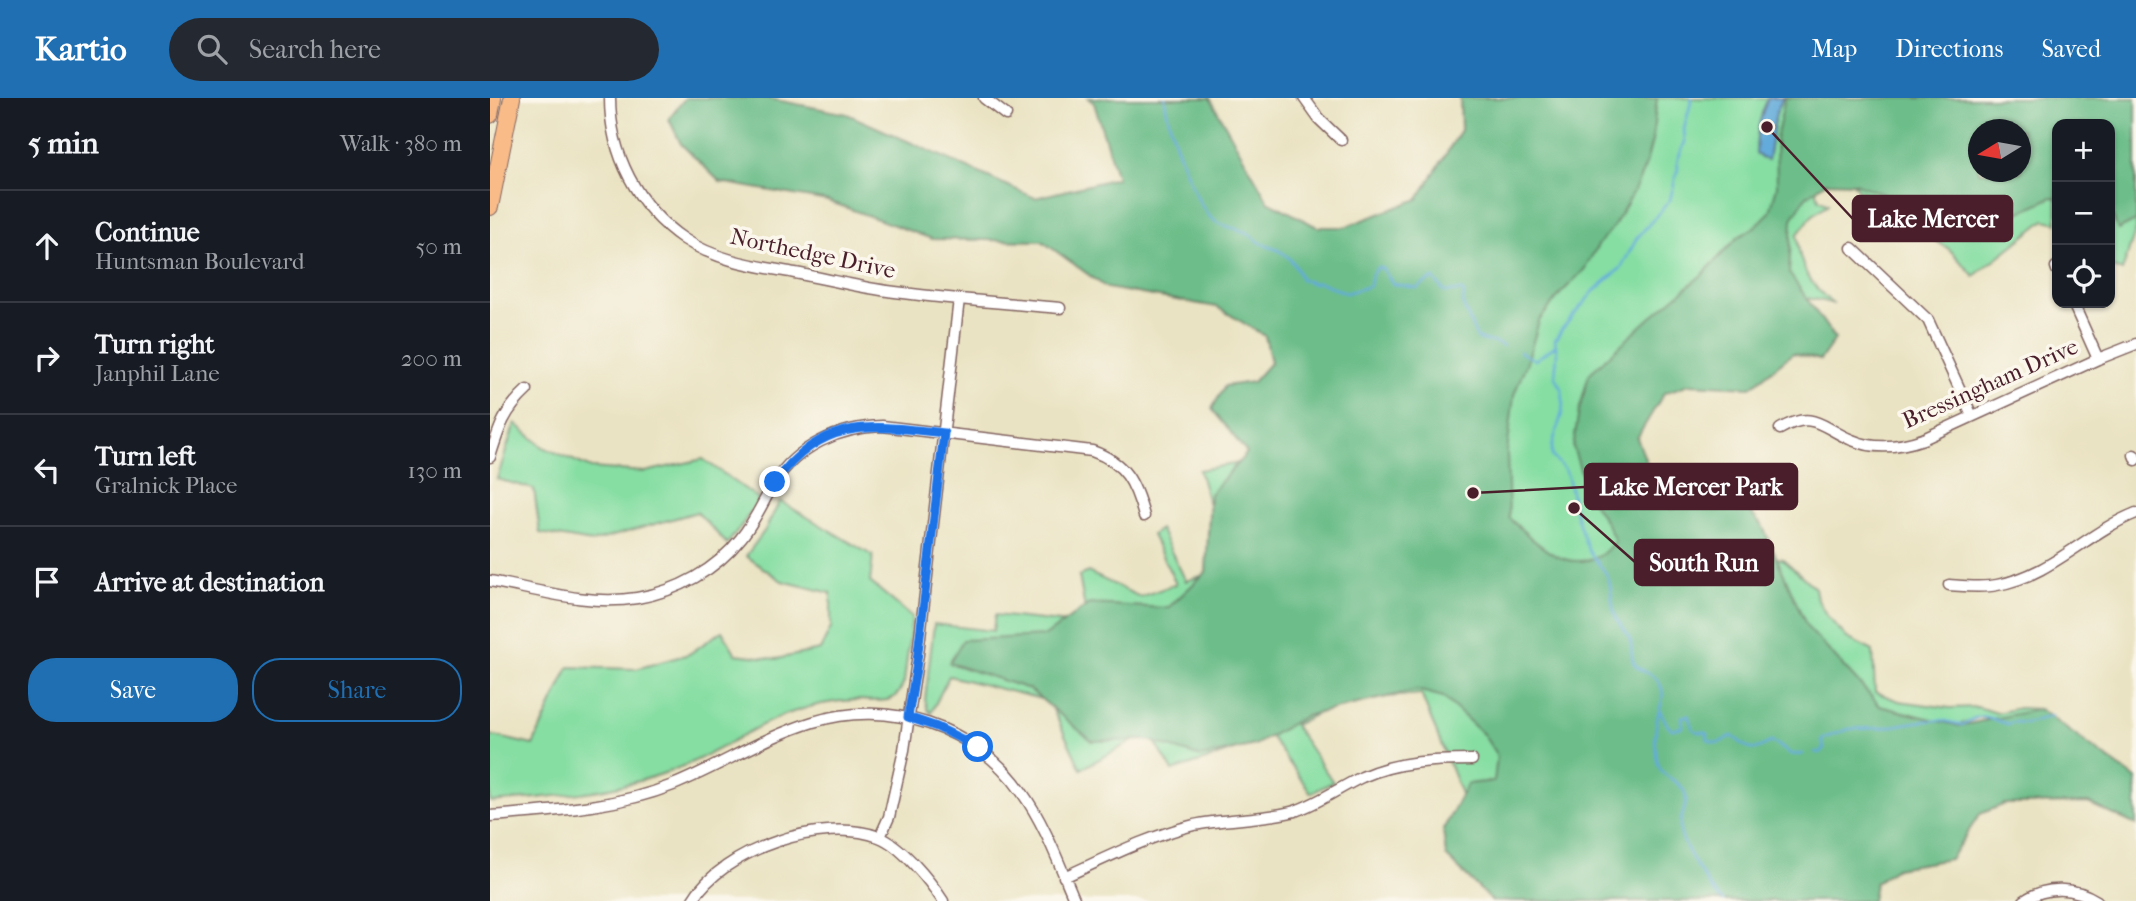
<!DOCTYPE html>
<meta charset="utf-8">
<style>
body{margin:0;font-family:"IM FELL French Canon",serif;background:#242831;color:#f1f3f6}
.controls{position:absolute;right:21px;top:21px;display:grid;overflow:hidden;border-radius:14px;box-shadow:0 2px 5px #0004}
.controls button{width:63px;height:63px;display:grid;place-items:center;padding:0;border:0;border-bottom:2px solid #363941;background:#171b24;color:#f1f3f6;font:35px sans-serif}
.compass{position:absolute;left:1478px;top:21px;width:63px;height:63px;border-radius:50%;background:#171b24;box-shadow:0 2px 5px #0004;rotate:259deg}
.stop{position:absolute;width:21px;height:21px;margin:-16px;border:5px solid #1a73e8;border-radius:50%;background:#fff}
.stop.end{background:#1a73e8;border-color:#fff;box-shadow:0 2px 7px #0008}
.list{margin:0;padding:0;list-style:none}
h2{display:flex;justify-content:space-between;align-items:center;height:91px;margin:0;padding:0 28px;font-size:30px}
h2 small{font-size:23px;font-weight:400;color:#9ea1a6}
.list li{display:grid;grid-template-columns:46px 1fr auto;gap:21px;align-items:center;box-sizing:border-box;height:112px;padding:0 28px;border-top:2px solid #363941}
.list b{display:block;font-size:26px;white-space:nowrap}
.list p{margin:0;font-size:23px;white-space:nowrap;color:#9ea1a6}
.list em{font-size:23px;font-style:normal;color:#9ea1a6}
.actions{display:flex;gap:14px;padding:21px 28px}
.actions a{flex:1;padding:16px 0;border:2px solid #1f6fb2;border-radius:28px;text-align:center;font-size:24px;color:#1f6fb2}
.actions .main{background:#1f6fb2;color:#fff}
.icon{flex:none;width:38px;height:38px;fill:none;stroke:currentColor;stroke-width:2;stroke-linecap:round;stroke-linejoin:round}
.map{position:relative;flex:none;width:1646px;height:803px;overflow:hidden}
header{display:flex;align-items:center;gap:42px;box-sizing:border-box;height:98px;padding:0 35px;background:#1f6fb2;color:#fff}
header strong{font-size:33px}
nav{display:flex;gap:38px;margin-inline-start:auto;font-size:24px}
.search{width:490px;height:63px;background:#242831;display:flex;align-items:center;gap:18px;box-sizing:border-box;padding:0 24px;border-radius:38px;color:#9ea1a6;font-size:26px}
main{display:flex}
aside{flex:1;background:#171b24}
.map>svg:first-child{display:block}
.green{fill:#86dea3;stroke:#687e67;stroke-width:2;fill-rule:evenodd}
.forest{fill:#6cbd89;stroke:#5b6e5a;stroke-width:2;fill-rule:evenodd}
.water{fill:#63abda;stroke:#566582;stroke-width:2}
.lines{fill:none;stroke-linecap:round;stroke-linejoin:round}
.stream{stroke:#63abda;stroke-width:2.5}
.minor-casing{stroke:#826460;stroke-width:13}
.highway-casing{stroke:#826460;stroke-width:18}
.minor{stroke:#fff;stroke-width:10}
.highway{stroke:#f9bc89;stroke-width:16}
.route{stroke:#1a73e8;stroke-width:9}
.labels{text-anchor:middle;stroke-width:7;stroke-linejoin:round;paint-order:stroke}
.street-label{font-size:23px;fill:#4a1f2b;stroke:#fbf7ec}
.leader{fill:none;stroke:#4a1f2b;stroke-width:2.5}
.callout-dot{fill:#4a1f2b;stroke:#fbf7ec;stroke-width:2.5}
.callout{fill:#4a1f2b;stroke:#4a1f2b;stroke-width:2.5}
.callout-label{font-size:24px;text-anchor:middle;font-weight:bold;fill:#fff}
</style>
<header>
<strong>Kartio</strong>
<div class="search"><svg class="icon" aria-label="search" viewBox="0 0 24 24"><circle cx="10" cy="10" r="6"/><path d="M15 15l6 6"/></svg>Search here</div>
<nav><a>Map</a><a>Directions</a><a>Saved</a></nav>
</header>
<main>
<aside>
<h2>5 min<small>Walk · 380 m</small></h2>
<ul class="list">
<li><svg class="icon" aria-label="ahead" viewBox="0 0 24 24"><path d="M12 20V5M6 11l6-6 6 6"/></svg><div><b>Continue</b><p>Huntsman Boulevard</p></div><em>50 m</em></li>
<li><svg class="icon" aria-label="right" viewBox="0 0 24 24"><path d="M7 20v-9h11M14 6l5 5-5 5"/></svg><div><b>Turn right</b><p>Janphil Lane</p></div><em>200 m</em></li>
<li><svg class="icon" aria-label="left" viewBox="0 0 24 24"><path d="M17 20v-9H6M10 6l-5 5 5 5"/></svg><div><b>Turn left</b><p>Gralnick Place</p></div><em>130 m</em></li>
<li><svg class="icon" aria-label="arrive" viewBox="0 0 24 24"><path d="M6 21V4h12l-3 4 3 4H6"/></svg><div><b>Arrive at destination</b></div></li>
</ul>
<div class="actions"><a class="main">Save</a><a>Share</a></div>
</aside>
<div class="map">
<svg width="1646" height="803" viewBox="0 0 1646 803">
<rect width="100%" height="100%" fill="#fbf7ec"/>
<filter id="ink" filterUnits="userSpaceOnUse"><feTurbulence type="fractalNoise" baseFrequency=".0143" numOctaves="2"/><feDisplacementMap in="SourceGraphic" scale="14" xChannelSelector="R" yChannelSelector="G"/><feConvolveMatrix kernelMatrix="1 2 1 2 8 2 1 2 1" color-interpolation-filters="sRGB"/></filter>
<filter id="wash" filterUnits="userSpaceOnUse"><feTurbulence type="fractalNoise" baseFrequency=".00686" numOctaves="4" result="noise"/><feDisplacementMap in="SourceGraphic" scale="28" xChannelSelector="R" yChannelSelector="G"/><feGaussianBlur stdDeviation="1.57" result="paint"/><feColorMatrix in="noise" values="0 0 0 0 0 0 0 0 0 0 0 0 0 0 0 0 0 1.4 0 .05"/><feComposite in="paint" operator="in"/></filter>
<g filter="url(#wash)">
<rect width="100%" height="100%" fill="#eae3c3"/>
<path class="green" d="M1007 0H1646V131L1632 173 1620 169V26H1567V125L1555 122 1484 178 1459 151 1390 109 1387 100 1368 92 1352 71 1323 83 1329 101 1338 106 1322 118 1307 137C1309 169 1319 187 1344 206 1303 191 1262 205 1221 213L1111 383 1266 458 1293 461 1325 490 1327 501 1337 518 1357 540 1383 553 1385 594 1409 603 1460 610 1488 609 1507 615 1529 610 1549 611 1511 625 1489 619 1014 803 931 596 853 603 804 627 843 684 821 695 780 638 722 660 683 673 659 634 591 671 559 603 459 578 441 615 438 612 435 602 444 526 503 533 505 517 598 527 589 478 598 474 650 499 686 486 662 437 670 431 696 483 723 474 720 410 709 372 767 362 819 317ZM1489 32H1531V74H1489Z
M25 325 53 349 101 370 155 374 213 361 269 401 250 430 237 446 207 414 102 444 50 435 44 391 7 381Z
M290 403 383 458 380 484 422 519 414 584C411 592 407 600 397 602 388 604 376 602 365 602 344 603 323 607 303 614 264 627 231 653 193 668 131 694 66 699 0 704V637L43 647 79 569 146 571 199 556 232 533 246 556 286 561 330 552 341 530V495L292 483 256 458 275 432Z"/>
<path class="forest" d="M195 0H276L357 16 545 100 627 80 604 5 598 0H720L778 103 827 129H855L928 101 971 32 970 0H1167L1162 43 1155 69 1144 93 1124 128 1108 147 1094 172 1071 195 1049 223 1038 261 1024 297 1017 354 1019 420C1043 442 1073 476 1109 458 1115 455 1120 448 1125 443L1117 426 1098 397 1083 349 1089 313 1099 276 1160 220 1213 176 1248 139 1264 130 1280 114 1287 88 1286 41 1295 0H1646V123L1628 132 1620 111V26H1567V100L1562 99 1492 132 1364 85 1336 84 1316 99 1302 121 1299 175 1345 241 1330 262 1303 255 1261 289 1199 286 1174 295 1147 340 1166 389 1181 411 1232 392 1255 408 1273 429 1317 529 1390 608 1469 628 1549 611 1646 681V727L1598 705 1515 706 1490 716 1460 761 1406 770 1385 785 1382 803H1002L956 758 953 732 977 686 1004 683 1007 658 993 636 953 599 927 592 815 618 765 647 711 659 658 642 602 643 539 591 459 565 473 542 555 538 599 506 678 510 716 474 720 396 757 355 722 311 735 288 763 284 781 264 775 238 727 209 617 190 552 143 442 141 338 103 230 84 191 46 179 21ZM1489 32H1531V74H1489Z"/>
<path class="water" d="M1278 0H1293L1286 15 1278 62 1271 60 1266 55C1266 36 1270 17 1278 0Z"/>
<g class="lines">
<path class="stream" d="M675 0C676 24 705 111 725 123 734 129 746 130 755 134 762 137 767 143 773 146 778 149 784 150 788 152 801 159 806 168 811 181L822 185 830 184 856 195 880 188 882 176 888 169 893 171 903 186 927 190 943 180 955 194 972 193 974 195 973 207 987 240C996 244 1004 243 1013 248
M1202 0 1194 31 1195 44 1187 63 1188 70 1180 102 1147 140 1131 170 1104 193 1072 231 1065 242 1067 256 1065 279 1072 291 1073 303 1072 315 1062 348V358C1066 364 1073 368 1076 374 1080 383 1081 396 1083 405 1087 420 1092 437 1098 451 1103 461 1112 468 1117 477 1123 490 1120 505 1126 519 1129 527 1137 533 1140 542 1142 548 1141 556 1143 563 1148 576 1165 571 1172 591 1175 601 1168 612 1167 622 1165 632 1165 644 1166 654 1168 685 1188 677 1195 695 1199 709 1189 718 1190 731 1190 744 1222 796 1233 803
M1030 254 1045 262 1065 248
M1170 613 1178 628 1182 631 1193 629 1192 619 1198 617 1203 631 1208 634H1214L1217 636 1218 642C1230 648 1231 643 1242 638 1265 654 1257 655 1281 644 1296 648 1293 659 1313 656
M1325 654 1330 655 1334 651 1332 641 1359 631 1391 630 1426 624 1450 622 1472 627C1498 612 1493 620 1518 626L1523 624 1537 625 1561 618"/>
</g>
</g>
<g filter="url(#ink)">
<g class="lines">
<g class="minor-casing">
<path id="minor" d="M120 0C120 56 147 109 194 141 227 163 267 168 305 175 338 181 371 190 405 194 459 201 515 205 570 210
M494 0 516 17
M814 0 829 21 851 42
M1362 150 1438 222 1482 318
M1566 169 1567 172
M1583 205 1608 261
M1290 331C1324 311 1332 330 1362 342 1385 352 1410 349 1433 341L1608 261 1646 246
M1644 357 1646 362
M0 359C9 330 14 313 37 292
M0 483C48 492 98 508 147 500 188 493 226 472 251 440 265 423 273 404 284 385 307 348 350 329 392 328L602 353C636 365 645 385 654 418
M1459 487C1474 488 1492 490 1507 487 1562 477 1596 435 1646 415
M0 718C62 713 125 710 183 687 230 668 274 639 323 624 398 600 486 629 531 693 555 726 569 766 585 803
M390 739 399 719 414 652 428 556 469 201
M574 779C616 760 659 738 704 727 737 720 772 722 805 713 829 705 849 690 872 679 908 663 944 662 982 662
M202 803C233 751 333 718 389 739 411 747 440 783 453 803
M1534 803C1556 787 1585 789 1607 803"/>
</g>
<g class="highway-casing">
<path id="highway" d="M0 17 3 0
M0 109 22 0"/>
</g>
<use href="#minor" class="minor"/>
<use href="#highway" class="highway"/>
</g>
</g>
<g class="lines" filter="url(#ink)">
<path class="route" d="M285 384C334 318 381 327 454 335L426 571 418 619 447 629 488 649"/>
</g>
<g class="labels">
<g class="street-label">
<text transform="translate(323 155) rotate(12)" y="8">Northedge Drive</text>
<text transform="translate(1500 285) rotate(-24)" y="8">Bressingham Drive</text>
</g>
</g>
<path class="leader" d="M1277 29L1363 121M983 395L1095 389M1084 410L1145 464"/>
<g class="callout-dot">
<circle cx="1277" cy="29" r="7"/>
<circle cx="983" cy="395" r="7"/>
<circle cx="1084" cy="410" r="7"/>
</g>
<g class="callout">
<rect x="1363" y="98" width="159" height="45" rx="7"/>
<rect x="1095" y="366" width="212" height="45" rx="7"/>
<rect x="1145" y="442" width="138" height="45" rx="7"/>
</g>
<g class="callout-label">
<text x="1443" y="129">Lake Mercer</text>
<text x="1201" y="397">Lake Mercer Park</text>
<text x="1214" y="473">South Run</text>
</g>
</svg>
<div class="controls">
<button>+</button>
<button>−</button>
<button><svg class="icon" aria-label="locate" viewBox="0 0 24 24"><circle cx="12" cy="12" r="6"/><path d="M12 2v4M12 18v4M2 12h4M18 12h4"/></svg></button>
</div>
<svg class="compass" viewBox="-18 -18 36 36"><path d="M0-13l5 13h-10z" fill="#e53935"/><path d="M0 13l5-13h-10z" fill="#9ea1a6"/></svg>
<div class="stop" style="left:488px;top:649px"></div>
<div class="stop end" style="left:285px;top:384px"></div>
</div>
</main>
